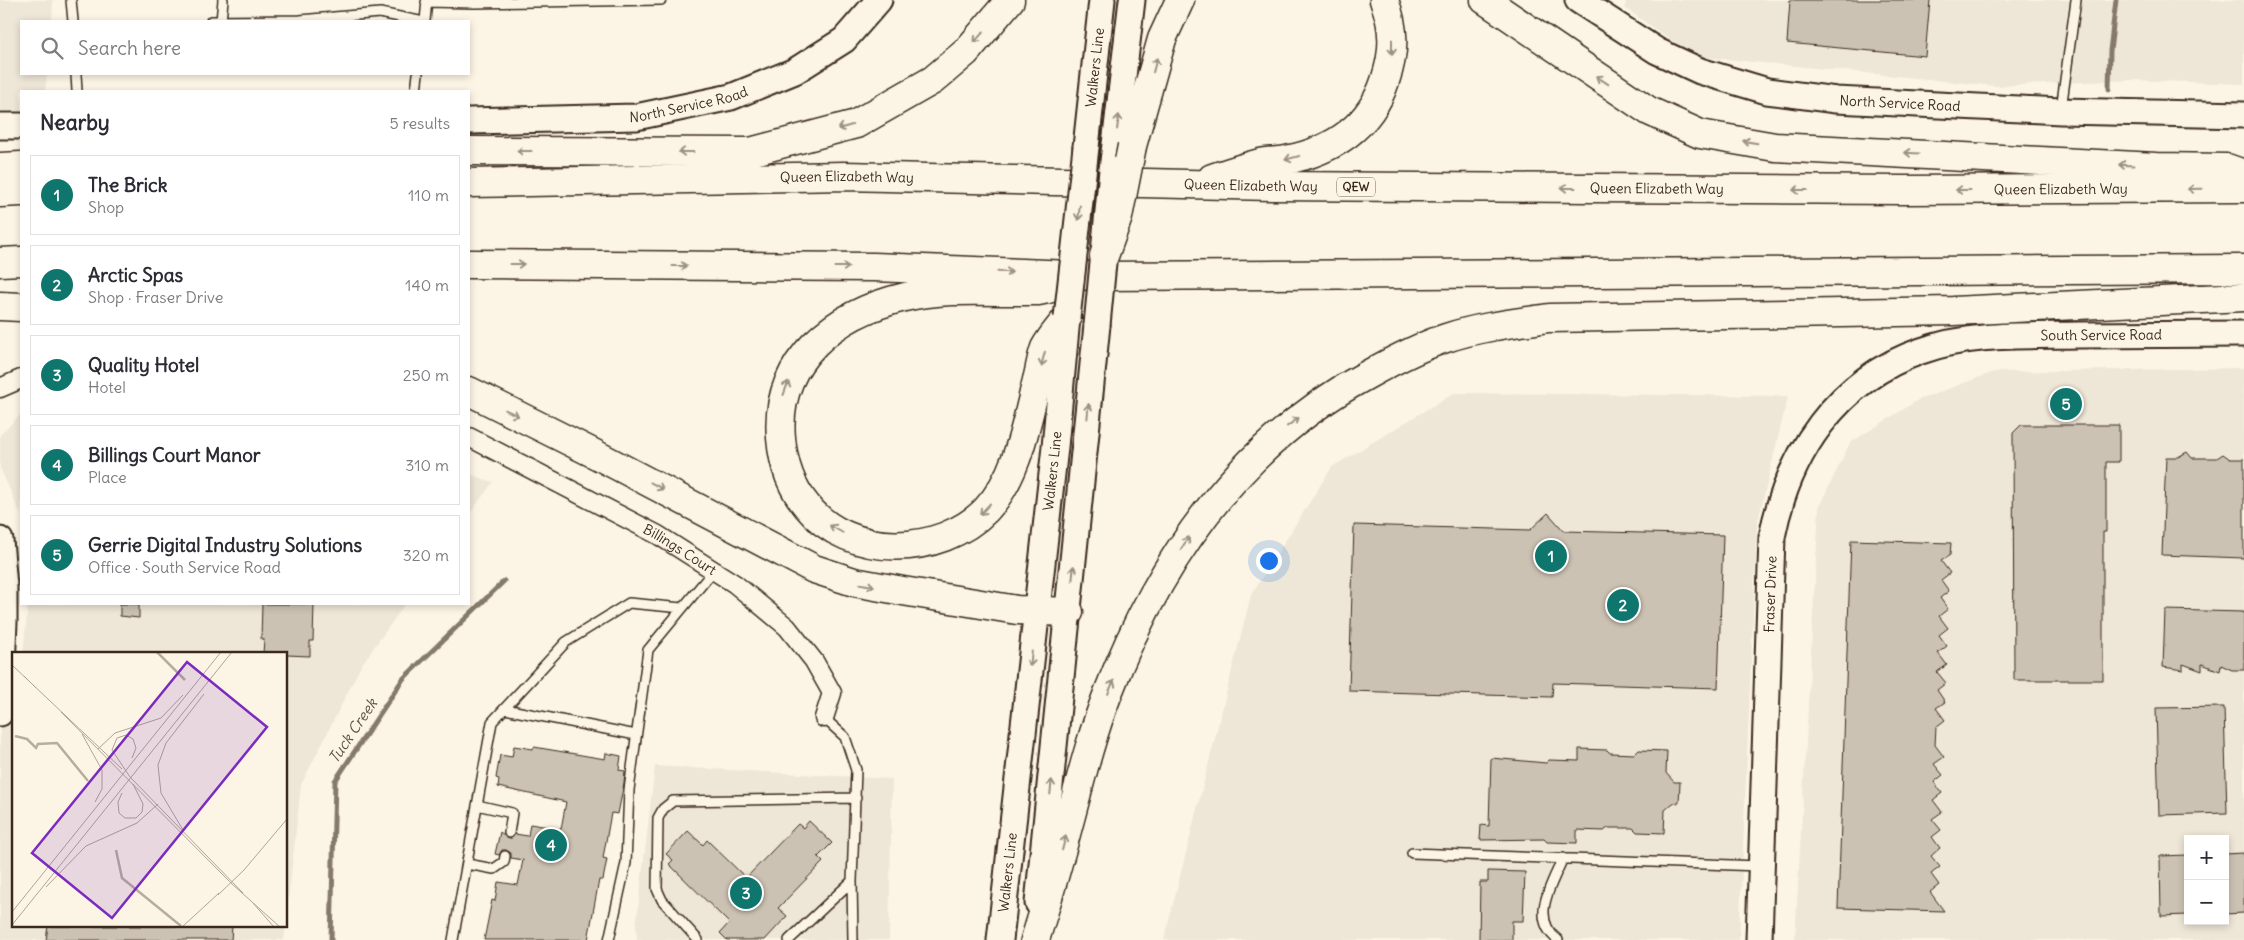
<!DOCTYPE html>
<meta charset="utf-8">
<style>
body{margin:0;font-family:Delius,sans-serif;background:#f7f7f7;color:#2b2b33}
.controls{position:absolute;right:15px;bottom:15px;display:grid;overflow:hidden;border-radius:0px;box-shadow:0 2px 8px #0003}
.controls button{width:45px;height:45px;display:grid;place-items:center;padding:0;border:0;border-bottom:1px solid #e1e1e2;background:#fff;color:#2b2b33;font:25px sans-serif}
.you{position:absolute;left:1268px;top:560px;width:18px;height:18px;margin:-12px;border:4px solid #fff;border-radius:50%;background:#1a73e8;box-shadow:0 0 0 8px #1a73e833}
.badge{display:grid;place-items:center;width:32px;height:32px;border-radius:50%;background:#0f766e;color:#fff;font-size:16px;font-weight:700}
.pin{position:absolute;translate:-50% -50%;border:2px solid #fff;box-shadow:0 1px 5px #0006}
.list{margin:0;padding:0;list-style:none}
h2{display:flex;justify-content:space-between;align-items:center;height:65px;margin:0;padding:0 20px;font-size:21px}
h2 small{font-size:16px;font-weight:400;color:#7c7c81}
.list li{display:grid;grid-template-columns:32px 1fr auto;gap:15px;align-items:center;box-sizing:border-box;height:80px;margin:0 10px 10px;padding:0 10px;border:1px solid #e1e1e2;border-radius:0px}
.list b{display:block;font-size:19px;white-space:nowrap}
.list p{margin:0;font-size:16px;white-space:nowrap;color:#7c7c81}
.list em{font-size:16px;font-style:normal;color:#7c7c81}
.icon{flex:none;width:28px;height:28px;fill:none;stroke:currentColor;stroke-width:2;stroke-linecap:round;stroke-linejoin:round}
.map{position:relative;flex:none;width:2244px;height:940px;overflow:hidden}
.search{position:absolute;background:#fff;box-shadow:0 2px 8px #0003;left:20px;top:20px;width:450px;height:55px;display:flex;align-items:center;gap:12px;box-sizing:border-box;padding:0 18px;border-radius:0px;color:#7c7c81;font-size:19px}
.panel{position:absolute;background:#fff;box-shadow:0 2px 8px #0003;left:20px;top:90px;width:450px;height:515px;border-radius:0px}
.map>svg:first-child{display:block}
.built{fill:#eee6d6;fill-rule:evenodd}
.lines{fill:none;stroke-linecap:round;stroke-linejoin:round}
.stream{stroke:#85796b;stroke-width:5}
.building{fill:#ccc2b3;stroke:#3b2a1e}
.lane-casing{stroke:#3b2a1e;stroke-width:12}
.street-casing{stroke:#3b2a1e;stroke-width:21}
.secondary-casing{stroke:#3b2a1e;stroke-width:29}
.highway-casing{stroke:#3b2a1e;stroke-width:31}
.lane{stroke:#fcf5e5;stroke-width:9}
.street{stroke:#fcf5e5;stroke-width:18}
.secondary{stroke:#fcf5e5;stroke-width:25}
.highway{stroke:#fcf5e5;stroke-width:28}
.secondary-bridge-casing{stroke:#3b2a1e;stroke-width:29;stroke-linecap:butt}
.highway-bridge-casing{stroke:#3b2a1e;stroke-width:31;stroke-linecap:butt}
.secondary-bridge{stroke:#fcf5e5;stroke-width:25}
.highway-bridge{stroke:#fcf5e5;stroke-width:28}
.oneway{stroke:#9c9082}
.labels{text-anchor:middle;stroke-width:4;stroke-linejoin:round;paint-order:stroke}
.shield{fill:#fcf5e5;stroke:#75675a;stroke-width:1}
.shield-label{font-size:12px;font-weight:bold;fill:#3b2a1e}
.street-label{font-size:14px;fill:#3b2a1e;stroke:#fcf5e5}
.water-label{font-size:15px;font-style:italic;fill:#605144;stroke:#fcf5e5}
.inset-river{fill:none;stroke:#b7ad9e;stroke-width:2.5}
.inset-road{fill:none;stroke:#afa495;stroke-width:1}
.view{fill:#7b2cbf;fill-opacity:0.15;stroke:#7b2cbf;stroke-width:2.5}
.inset-edge{fill:none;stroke:#3b2a1e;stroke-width:2.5}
</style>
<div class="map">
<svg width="2244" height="940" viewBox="0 0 2244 940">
<rect width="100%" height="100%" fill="#fcf5e5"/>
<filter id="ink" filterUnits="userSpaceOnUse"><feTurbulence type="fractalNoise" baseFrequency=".02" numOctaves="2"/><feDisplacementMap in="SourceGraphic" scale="10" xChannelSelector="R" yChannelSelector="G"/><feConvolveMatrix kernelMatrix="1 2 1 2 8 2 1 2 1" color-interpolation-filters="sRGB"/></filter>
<g filter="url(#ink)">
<path class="built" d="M0 0H53L52 21H21V74H47L45 91H21V111H0Z
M1626 0H2244V84L2131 80 1996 86 1694 56 1625 8Z
M2244 368V940H1795L1819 507 1850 443 1918 400 1994 372ZM2188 839H2225V921H2188Z
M1454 393 1788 396 1757 525 1739 940H1164L1251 595 1332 467Z
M21 414V515L0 468V435Z
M469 474 493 482 469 515Z
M28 604H405L362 664 301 785 286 920V654H23Z
M0 680 14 727V926H286L284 940H0Z
M655 766 892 779 889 940H637L636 926Z"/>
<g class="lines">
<path class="stream" d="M2109 89 2110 51 2116 0
M331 940 335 781 403 679 504 581"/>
</g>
<path class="building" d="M1790 0H1930L1925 56 1787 43Z
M2021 425H2119V462H2106V532H2103V680H2014L2013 433Z
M2187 452 2192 458H2217L2223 454 2230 459H2244V558L2162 555 2166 457H2178Z
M1548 513 1564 531 1723 535 1718 688 1553 683 1552 697 1349 691 1354 525 1530 530Z
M1851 540 1951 543 1950 555 1941 561 1950 573 1941 580 1949 591 1940 598 1948 609 1939 616 1948 628 1939 635 1947 646 1938 653 1947 665 1937 672 1946 683 1937 690 1945 702 1936 708 1945 720 1936 727 1935 745 1944 757 1934 764 1943 775 1934 782 1942 793 1933 800 1942 812 1932 819 1941 830 1932 837 1940 848 1931 856 1940 867 1931 874 1939 885 1930 892 1944 911 1838 908Z
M120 604H139V618L120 616Z
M262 604H314L313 641H310V656L263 654 264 639H261Z
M2165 610 2244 612V670H2232L2221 665 2220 671 2202 664V671L2183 664V670L2163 667Z
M2224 707 2227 813 2159 815 2156 708Z
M514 746 533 749 534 747 605 759 606 753 621 756 619 770 625 771 624 783 618 814 611 813 603 858 607 859 603 880H599L588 940H484L492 900 495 901 498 882 518 885 523 860 511 858V853L506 850H502L499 855 495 854 500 832 509 839 515 834 528 836 530 824 561 829 566 802 498 787 499 779 496 778 500 755 512 757Z
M1579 749 1607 750 1610 753 1635 754 1639 750 1667 751 1666 773 1674 782H1680L1679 803H1673L1665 810 1664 833 1637 832 1633 828H1608L1604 831 1577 830V843L1547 842 1544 839 1480 840 1481 825 1489 826 1491 758 1546 763 1549 760 1579 761Z
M809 821 832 843 818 857 823 862 778 908 787 916 765 940H727L720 933 729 923 669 864 673 860 666 854 688 831 703 845 707 840 746 878 798 824 803 828Z
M2244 853V913L2225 914V854Z
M2188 855V915L2161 916 2160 856Z
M1488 871 1525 872 1523 921H1512V940H1479L1480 882H1488Z
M48 926H232L231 940H46Z"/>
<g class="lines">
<g class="lane-casing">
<path id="lane" d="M71 0 73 21
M426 2 474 3 475 0
M474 3 661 0
M211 21 300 20 380 13 419 21
M221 21 223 0
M425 21 427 0
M76 74 77 91
M416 91 418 74
M2061 109 2076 0
M505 709 636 735
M824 718 845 737 856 770 852 881 853 940
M477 805 512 813 509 833
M1412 853 1759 866
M467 864 494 869 504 862 505 856
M453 940 492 722 566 642 629 603 682 608
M609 940 626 863 629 790 648 650 714 570
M698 940 662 900 657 889 658 818 663 809 673 801 856 798
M789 940 852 881
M1558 940C1529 918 1552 884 1563 858"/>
</g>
<g class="street-casing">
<g id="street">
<path d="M0 388 21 379"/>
<path id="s1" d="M469 437 658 535 735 584 787 627 814 661 832 693 824 718"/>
</g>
</g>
<g class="secondary-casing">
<g id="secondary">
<path id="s2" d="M1578 0 1657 51 1700 71 1767 91 1836 100 2061 111 2244 115"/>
<path id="s3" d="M469 121 636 117 731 97 795 71 844 40 879 0"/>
<path d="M0 126H21"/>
<path id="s4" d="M1086 147 1102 0"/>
<path d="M1112 170 1132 0"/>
<path d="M0 540 4 586V622L0 713"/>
<path d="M1038 903 1097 325"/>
<path id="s5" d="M1000 940 1055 447 1067 318"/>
<path id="s6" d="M1759 940 1772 537C1788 454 1837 380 1921 351 1970 333 2026 336 2078 335 2133 335 2189 334 2244 334"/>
</g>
</g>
<g class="highway-casing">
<g id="highway">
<path d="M1485 0 1649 111 1700 134 1775 147 2156 167 2227 168 2244 174"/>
<path d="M1132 146 1162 39 1180 0"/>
<path d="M469 151 750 152 856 124 933 80 966 52 1010 0"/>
<path d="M0 167 21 166"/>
<path d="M1212 178C1228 173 1244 167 1260 163 1268 161 1278 162 1286 160 1332 151 1370 127 1385 81 1395 52 1395 29 1384 0"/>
<path id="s7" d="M469 183 844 176 1272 186 1903 190 2244 188"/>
<path d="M0 193 21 192"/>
<path d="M0 262 21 261"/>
<path d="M469 264 874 267 1096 276 2244 269"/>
<path d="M1048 289 1038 291C995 292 947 287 905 297 836 313 774 360 781 438 783 462 791 487 807 506 849 559 940 557 986 510 1018 476 1026 424 1037 380 1040 370 1041 358 1045 348 1050 338 1060 327 1067 318"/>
<path d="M0 306 21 307"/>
<path d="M469 391 593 453 814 569 854 582 903 591 1017 610 1069 612"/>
<path d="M1035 940C1044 911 1053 881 1061 852 1076 799 1088 744 1108 693 1159 560 1240 443 1367 375 1392 361 1418 347 1446 338 1479 327 1514 323 1549 318L1953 311 2244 297"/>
</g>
</g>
<use href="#lane" class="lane"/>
<use href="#street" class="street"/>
<use href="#secondary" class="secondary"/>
<use href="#highway" class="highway"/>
<g class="secondary-bridge-casing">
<path id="secondary-bridge" d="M1067 318 1086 147
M1097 325 1112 170"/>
</g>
<g class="highway-bridge-casing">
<path id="highway-bridge" d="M1104 256 1118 217 1132 146"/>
</g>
<use href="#secondary-bridge" class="secondary-bridge"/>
<use href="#highway-bridge" class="highway-bridge"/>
</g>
<defs><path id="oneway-shaft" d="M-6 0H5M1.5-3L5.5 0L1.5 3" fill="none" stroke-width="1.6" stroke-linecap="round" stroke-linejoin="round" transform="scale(1.25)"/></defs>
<g class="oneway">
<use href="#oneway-shaft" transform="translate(979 37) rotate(132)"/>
<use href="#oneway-shaft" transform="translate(1392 47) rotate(90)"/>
<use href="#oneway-shaft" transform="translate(1155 65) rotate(-75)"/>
<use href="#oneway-shaft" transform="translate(1602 80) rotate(-147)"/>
<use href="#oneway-shaft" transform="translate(1118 122) rotate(-83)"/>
<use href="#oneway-shaft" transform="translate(845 127) rotate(164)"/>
<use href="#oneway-shaft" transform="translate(1750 142) rotate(-171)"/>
<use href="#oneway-shaft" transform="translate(524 151) rotate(-180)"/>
<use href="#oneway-shaft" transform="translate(686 152) rotate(-180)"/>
<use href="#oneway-shaft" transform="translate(1912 153) rotate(-177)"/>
<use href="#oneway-shaft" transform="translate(1292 158) rotate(165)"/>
<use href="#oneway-shaft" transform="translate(2126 165) rotate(-177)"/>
<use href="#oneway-shaft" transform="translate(1568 188) rotate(-180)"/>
<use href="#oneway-shaft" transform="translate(2195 189) rotate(179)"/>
<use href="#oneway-shaft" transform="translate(1800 190) rotate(-180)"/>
<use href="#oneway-shaft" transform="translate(1963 190) rotate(180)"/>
<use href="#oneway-shaft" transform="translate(1079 213) rotate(97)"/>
<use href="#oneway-shaft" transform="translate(517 264)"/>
<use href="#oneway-shaft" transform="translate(680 266)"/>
<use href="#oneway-shaft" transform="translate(842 267)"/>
<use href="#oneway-shaft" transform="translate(1005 272) rotate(2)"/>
<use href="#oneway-shaft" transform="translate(1043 359) rotate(105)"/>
<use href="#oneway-shaft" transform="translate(786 388) rotate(-70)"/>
<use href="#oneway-shaft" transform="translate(1088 411) rotate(-85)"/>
<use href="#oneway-shaft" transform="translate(512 413) rotate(26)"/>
<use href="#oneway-shaft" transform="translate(1293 422) rotate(-36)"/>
<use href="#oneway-shaft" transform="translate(657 486) rotate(28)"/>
<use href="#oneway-shaft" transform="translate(985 509) rotate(133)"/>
<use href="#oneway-shaft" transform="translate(836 529) rotate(-150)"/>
<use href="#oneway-shaft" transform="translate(1185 543) rotate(-56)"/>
<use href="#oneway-shaft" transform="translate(1073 573) rotate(-85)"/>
<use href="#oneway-shaft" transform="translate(867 585) rotate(10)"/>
<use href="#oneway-shaft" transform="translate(1031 659) rotate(96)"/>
<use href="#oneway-shaft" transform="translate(1111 687) rotate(-67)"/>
<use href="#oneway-shaft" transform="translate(1051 787) rotate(-84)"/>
<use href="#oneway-shaft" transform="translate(1064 843) rotate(-75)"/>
</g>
</g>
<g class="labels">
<rect class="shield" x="1337" y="177.5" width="38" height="19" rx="4"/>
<g class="shield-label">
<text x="1356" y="191">QEW</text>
</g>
<g class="street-label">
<text dy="5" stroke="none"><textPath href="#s4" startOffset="80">Walkers Line</textPath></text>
<text dy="5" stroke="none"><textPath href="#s3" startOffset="221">North Service Road</textPath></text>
<text dy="5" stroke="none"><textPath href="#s2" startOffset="345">North Service Road</textPath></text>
<text dy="5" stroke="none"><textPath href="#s7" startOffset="378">Queen Elizabeth Way</textPath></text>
<text dy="5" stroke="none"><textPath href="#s7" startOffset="782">Queen Elizabeth Way</textPath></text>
<text dy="5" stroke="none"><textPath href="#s7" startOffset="1188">Queen Elizabeth Way</textPath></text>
<text dy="5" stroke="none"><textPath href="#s7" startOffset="1592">Queen Elizabeth Way</textPath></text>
<text dy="5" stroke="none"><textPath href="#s6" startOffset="835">South Service Road</textPath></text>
<text dy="5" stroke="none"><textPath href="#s5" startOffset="472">Walkers Line</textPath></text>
<text dy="5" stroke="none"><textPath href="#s1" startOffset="239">Billings Court</textPath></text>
<text dy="5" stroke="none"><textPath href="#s6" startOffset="346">Fraser Drive</textPath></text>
<text dy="5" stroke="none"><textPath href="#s5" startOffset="68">Walkers Line</textPath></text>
</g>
<g class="water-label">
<text transform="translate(353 731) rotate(-56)" y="5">Tuck Creek</text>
</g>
</g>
<g transform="translate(12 652)">
<rect width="275" height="275" fill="#fcf5e5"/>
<path class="inset-river" d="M145 0 173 28M3 84 15 87 24 96 26 92 45 91 76 129M104 198 110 226 169 274"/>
<path class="inset-road" d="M0 13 110 117M12 24 24 36M49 60 220 232 268 275M70 82 90 118V137L83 150M86 97 103 81 149 66 171 43M118 125 231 241M118 125 100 98 105 86 114 83 121 87 124 96 120 106M110 141 106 150 107 161 113 166H124L130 160 131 152 121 132M171 178 149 141 146 113 154 91 192 42M34 235 74 194 125 171 146 152M206 243 232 218 275 167M241 251 262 275M0 260 209 0M0 273 220 0M170 275 207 241"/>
<path class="view" d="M175 10 255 75 100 266 20 201Z"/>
<rect width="275" height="275" class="inset-edge"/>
</g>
</svg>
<div class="controls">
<button>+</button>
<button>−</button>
</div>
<div class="you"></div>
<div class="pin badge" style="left:1551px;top:556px">1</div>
<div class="pin badge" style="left:1623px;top:605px">2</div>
<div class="pin badge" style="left:746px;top:893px">3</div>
<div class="pin badge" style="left:551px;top:845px">4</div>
<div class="pin badge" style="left:2066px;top:404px">5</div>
<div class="search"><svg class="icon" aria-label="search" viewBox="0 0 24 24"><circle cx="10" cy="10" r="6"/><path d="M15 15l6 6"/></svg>Search here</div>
<section class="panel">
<h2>Nearby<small>5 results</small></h2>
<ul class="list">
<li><span class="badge">1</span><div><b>The Brick</b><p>Shop</p></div><em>110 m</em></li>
<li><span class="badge">2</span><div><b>Arctic Spas</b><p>Shop · Fraser Drive</p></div><em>140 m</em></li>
<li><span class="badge">3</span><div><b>Quality Hotel</b><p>Hotel</p></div><em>250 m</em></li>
<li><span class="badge">4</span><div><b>Billings Court Manor</b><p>Place</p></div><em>310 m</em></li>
<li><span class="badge">5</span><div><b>Gerrie Digital Industry Solutions</b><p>Office · South Service Road</p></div><em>320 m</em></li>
</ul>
</section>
</div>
